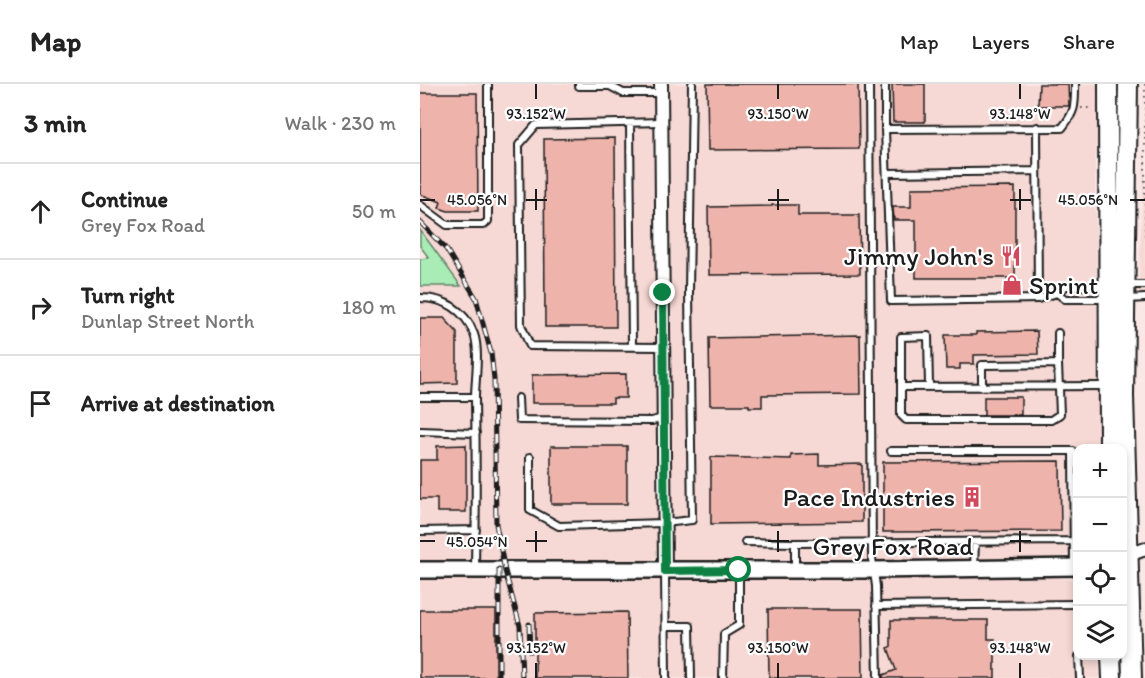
<!DOCTYPE html>
<meta charset="utf-8">
<style>
body{margin:0;font-family:Itim,sans-serif;background:#f2f2f2;color:#222}
.controls{position:absolute;right:18px;bottom:18px;display:grid;overflow:hidden;border-radius:12px;box-shadow:0 3px 9px #0003}
.controls button{width:54px;height:54px;display:grid;place-items:center;padding:0;border:0;border-bottom:2px solid #e0e0e0;background:#fff;color:#222;font:30px sans-serif}
.stop{position:absolute;width:18px;height:18px;margin:-14px;border:4px solid #0b8043;border-radius:50%;background:#fff}
.stop.end{background:#0b8043;border-color:#fff;box-shadow:0 2px 6px #0008}
.list{margin:0;padding:0;list-style:none}
h2{display:flex;justify-content:space-between;align-items:center;height:78px;margin:0;padding:0 24px;font-size:26px}
h2 small{font-size:20px;font-weight:400;color:#767676}
.list li{display:grid;grid-template-columns:39px 1fr auto;gap:18px;align-items:center;box-sizing:border-box;height:96px;padding:0 24px;border-top:2px solid #e0e0e0}
.list b{display:block;font-size:22px;white-space:nowrap}
.list p{margin:0;font-size:20px;white-space:nowrap;color:#767676}
.list em{font-size:20px;font-style:normal;color:#767676}
.icon{flex:none;width:33px;height:33px;fill:none;stroke:currentColor;stroke-width:2;stroke-linecap:round;stroke-linejoin:round}
.map{position:relative;flex:none;width:725px;height:594px;overflow:hidden}
header{display:flex;align-items:center;gap:36px;box-sizing:border-box;height:84px;padding:0 30px;background:#fff;border-bottom:2px solid #e0e0e0}
header strong{font-size:28px}
nav{display:flex;gap:33px;margin-inline-start:auto;font-size:21px}
main{display:flex}
aside{flex:1;background:#fff}
.map>svg:first-child{display:block}
.built{fill:#f6d8d4}
.green{fill:#a9ecb6;stroke:#628469;stroke-width:1.5}
.building{fill:#eeb3ab;stroke:#1c1c1c;stroke-width:1.5}
.lines{fill:none;stroke-linecap:round;stroke-linejoin:round}
.service-casing{stroke:#1c1c1c;stroke-width:10}
.minor-casing{stroke:#1c1c1c;stroke-width:16}
.tertiary-casing{stroke:#1c1c1c;stroke-width:20}
.secondary-casing{stroke:#1c1c1c;stroke-width:22}
.path{stroke:#1c1c1c;stroke-width:1.5;stroke-dasharray:1.5 4.5;stroke-linecap:butt}
.service{stroke:#fff;stroke-width:6}
.minor{stroke:#fff;stroke-width:12}
.tertiary{stroke:#fff;stroke-width:15}
.secondary{stroke:#fff;stroke-width:18}
.rail-casing{stroke:#1c1c1c;stroke-width:5}
.rail{stroke:#fff;stroke-width:3;stroke-dasharray:9;stroke-linecap:butt}
.route{stroke:#0b8043;stroke-width:8}
.ticks{fill:none;stroke:#1c1c1c;stroke-width:2}
.labels{text-anchor:middle;stroke-width:4.5;stroke-linejoin:round;paint-order:stroke}
.poi-label{font-size:26px;fill:#1c1c1c;stroke:#fff;text-anchor:end}
.street-label{font-size:26px;fill:#1c1c1c;stroke:#fff}
.ticks-label{font-size:15px;text-anchor:middle;fill:#1c1c1c;stroke:#fff;stroke-width:4.5;stroke-linejoin:round;paint-order:stroke}
</style>
<header>
<strong>Map</strong>
<nav><a>Map</a><a>Layers</a><a>Share</a></nav>
</header>
<main>
<aside>
<h2>3 min<small>Walk · 230 m</small></h2>
<ul class="list">
<li><svg class="icon" aria-label="ahead" viewBox="0 0 24 24"><path d="M12 20V5M6 11l6-6 6 6"/></svg><div><b>Continue</b><p>Grey Fox Road</p></div><em>50 m</em></li>
<li><svg class="icon" aria-label="right" viewBox="0 0 24 24"><path d="M7 20v-9h11M14 6l5 5-5 5"/></svg><div><b>Turn right</b><p>Dunlap Street North</p></div><em>180 m</em></li>
<li><svg class="icon" aria-label="arrive" viewBox="0 0 24 24"><path d="M6 21V4h12l-3 4 3 4H6"/></svg><div><b>Arrive at destination</b></div></li>
</ul>
</aside>
<div class="map">
<svg width="725" height="594" viewBox="0 0 725 594">
<rect width="100%" height="100%" fill="#fae8e6"/>
<filter id="ink" filterUnits="userSpaceOnUse"><feTurbulence type="fractalNoise" baseFrequency=".0167" numOctaves="2"/><feDisplacementMap in="SourceGraphic" scale="12" xChannelSelector="R" yChannelSelector="G"/><feConvolveMatrix kernelMatrix="1 2 1 2 8 2 1 2 1" color-interpolation-filters="sRGB"/></filter>
<g filter="url(#ink)">
<path class="built" d="M0 0H233L238 468 232 478 0 477V202L41 201 0 146Z
M248 0H680V25L675 78 677 238 680 244 681 280 677 364H658L657 468 631 476 261 479 253 475 251 470Z
M725 61V216H718Z
M0 494 61 496 641 494 657 497 658 572H679V594H0Z"/>
<path class="green" d="M0 146 41 202H0V175L9 174 0 162Z"/>
<path class="building" d="M287 0H438L439 65 288 66Z
M472 0H505V38H473Z
M619 0H648L649 22H618Z
M0 9H57L58 127H28L19 124 21 118 0 110Z
M195 54 196 243H125L124 55Z
M595 103V194H496V136H474L473 123H491V104Z
M352 121H378V131H439L440 190 289 191 288 123 352 122Z
M0 234H24L37 248V299L0 300Z
M617 247 618 270 554 271V280H540V285H526L525 251H556V248Z
M440 251 441 310 342 311V323H329V321H290L289 254Z
M206 290V314H193V319H112V291Z
M564 313H601V331H564Z
M46 361V428H17V415H0V376H17V362Z
M131 362H207V420H131Z
M399 370V381L442 380V438L291 440V373L371 375V371Z
M640 377 641 447 463 448V378Z
M348 525H442L443 594H349Z
M0 526H76V594H0Z
M207 528 208 594H115V529Z
M471 536H568V555H575V594H463V591L476 586 468 564 471 562Z"/>
<g class="lines">
<g class="service-casing">
<path id="service" d="M159 0V2H190L203 9H241
M449 0 452 474 456 502 458 594
M465 0V45
M242 38 116 41 99 61 101 241 110 262 243 263
M210 39 212 263
M617 43 618 215 637 209 646 202H685
M467 89 617 87
M0 121 27 141H63L68 137V0
M708 201H725
M637 209 645 215H685
M0 214C25 214 45 226 54 250 60 267 55 296 55 314 56 371 56 428 55 485
M618 215 471 217 465 45 642 44C656 27 655 21 655 0
M708 215 725 214
M638 249V280
M509 302 508 252 481 253V303L685 302
M481 303V331L486 336H631L640 330 638 280 562 281V302
M0 313H55
M98 314 99 336 232 337 243 334
M0 347 56 349
M471 367H653L654 483
M110 373V426L139 442 244 439 272 436 269 208 272 0
M0 447 56 446
M325 458 375 459
M375 485V459L654 457
M554 485 555 458
M245 487 246 594
M456 522 658 520
M246 542H270L271 594
M659 572 660 594
M303 594 304 550 319 541V487"/>
</g>
<g class="minor-casing">
<path id="minor" d="M241 0 245 487
M707 472 725 465"/>
</g>
<g class="tertiary-casing">
<path id="tertiary" d="M0 486H454L658 483"/>
</g>
<g class="secondary-casing">
<path id="secondary" d="M688 0 689 364
M708 0 704 312 712 594
M691 572 692 594"/>
</g>
<path class="path" d="M725 0V154
M661 24H670"/>
<use href="#service" class="service"/>
<use href="#minor" class="minor"/>
<use href="#tertiary" class="tertiary"/>
<use href="#secondary" class="secondary"/>
<g class="rail-casing">
<path id="rail" d="M0 138 26 165 56 214 71 269 74 295 76 440 85 487 100 542 102 594
M79 485V594
M109 540 110 567"/>
</g>
<use href="#rail" class="rail"/>
</g>
</g>
<g class="lines" filter="url(#ink)">
<path class="route" d="M243 209 245 487 319 486"/>
</g>
<path class="ticks" d="M116 0V15M358 0V15M600 0V15M116 105V126M358 105V126M600 105V126M0 116H15M106 116H127M348 116H369M590 116H611M710 116H725M116 447V468M358 447V468M600 447V468M0 457H15M106 457H127M348 457H369M590 457H611M116 579V594M358 579V594M600 579V594"/>
<defs>
<g id="restaurant-bare" transform="scale(1.62)"><path d="M-5-6h1v4h1v-4h1v4h1v-4h1v5L-1.5 .5V6h-2V.5L-5-1ZM5-6V6H3V1.5H1.5Q1.5-4 5-6Z" fill="#d1495b" stroke="#fff" stroke-width="2.5" paint-order="stroke"/></g>
<g id="shop-bare" transform="scale(1.62)"><path d="M-5-2.5h2.3a2.7 3.5 0 0 1 5.4 0H5L5.5 6h-11ZM-1.5-2.5h3a1.5 2.3 0 0 0-3 0Z" fill="#d1495b" stroke="#fff" stroke-width="2.5" paint-order="stroke"/></g>
<g id="building-bare" transform="scale(1.62)"><path d="M-4-6H4V6H1V3H-1V6H-4ZM-2.5-4.3h1.7v1.8h-1.7ZM.8-4.3h1.7v1.8H.8ZM-2.5-1h1.7V.8h-1.7ZM.8-1h1.7V.8H.8Z" fill="#d1495b" stroke="#fff" stroke-width="2.5" paint-order="stroke"/></g>
</defs>
<g fill-rule="evenodd">
<use href="#restaurant-bare" x="591" y="172"/>
<use href="#shop-bare" x="592" y="201"/>
<use href="#building-bare" x="552" y="413"/>
</g>
<g class="labels">
<g class="poi-label">
<text x="574" y="181">Jimmy John's</text>
<text x="609" y="210" text-anchor="start">Sprint</text>
<text x="535" y="422">Pace Industries</text>
</g>
<g class="street-label">
<text x="473" y="471">Grey Fox Road</text>
</g>
</g>
<g class="ticks-label">
<text x="116" y="35">93.152°W</text>
<text x="358" y="35">93.150°W</text>
<text x="600" y="35">93.148°W</text>
<text x="57" y="121">45.056°N</text>
<text x="668" y="121">45.056°N</text>
<text x="57" y="463">45.054°N</text>
<text x="116" y="569">93.152°W</text>
<text x="358" y="569">93.150°W</text>
<text x="600" y="569">93.148°W</text>
</g>
</svg>
<div class="controls">
<button>+</button>
<button>−</button>
<button><svg class="icon" aria-label="locate" viewBox="0 0 24 24"><circle cx="12" cy="12" r="6"/><path d="M12 2v4M12 18v4M2 12h4M18 12h4"/></svg></button>
<button><svg class="icon" aria-label="layers" viewBox="0 0 24 24"><path d="M12 4l9 5-9 5-9-5zM3 14l9 5 9-5"/></svg></button>
</div>
<div class="stop" style="left:319px;top:486px"></div>
<div class="stop end" style="left:243px;top:209px"></div>
</div>
</main>
